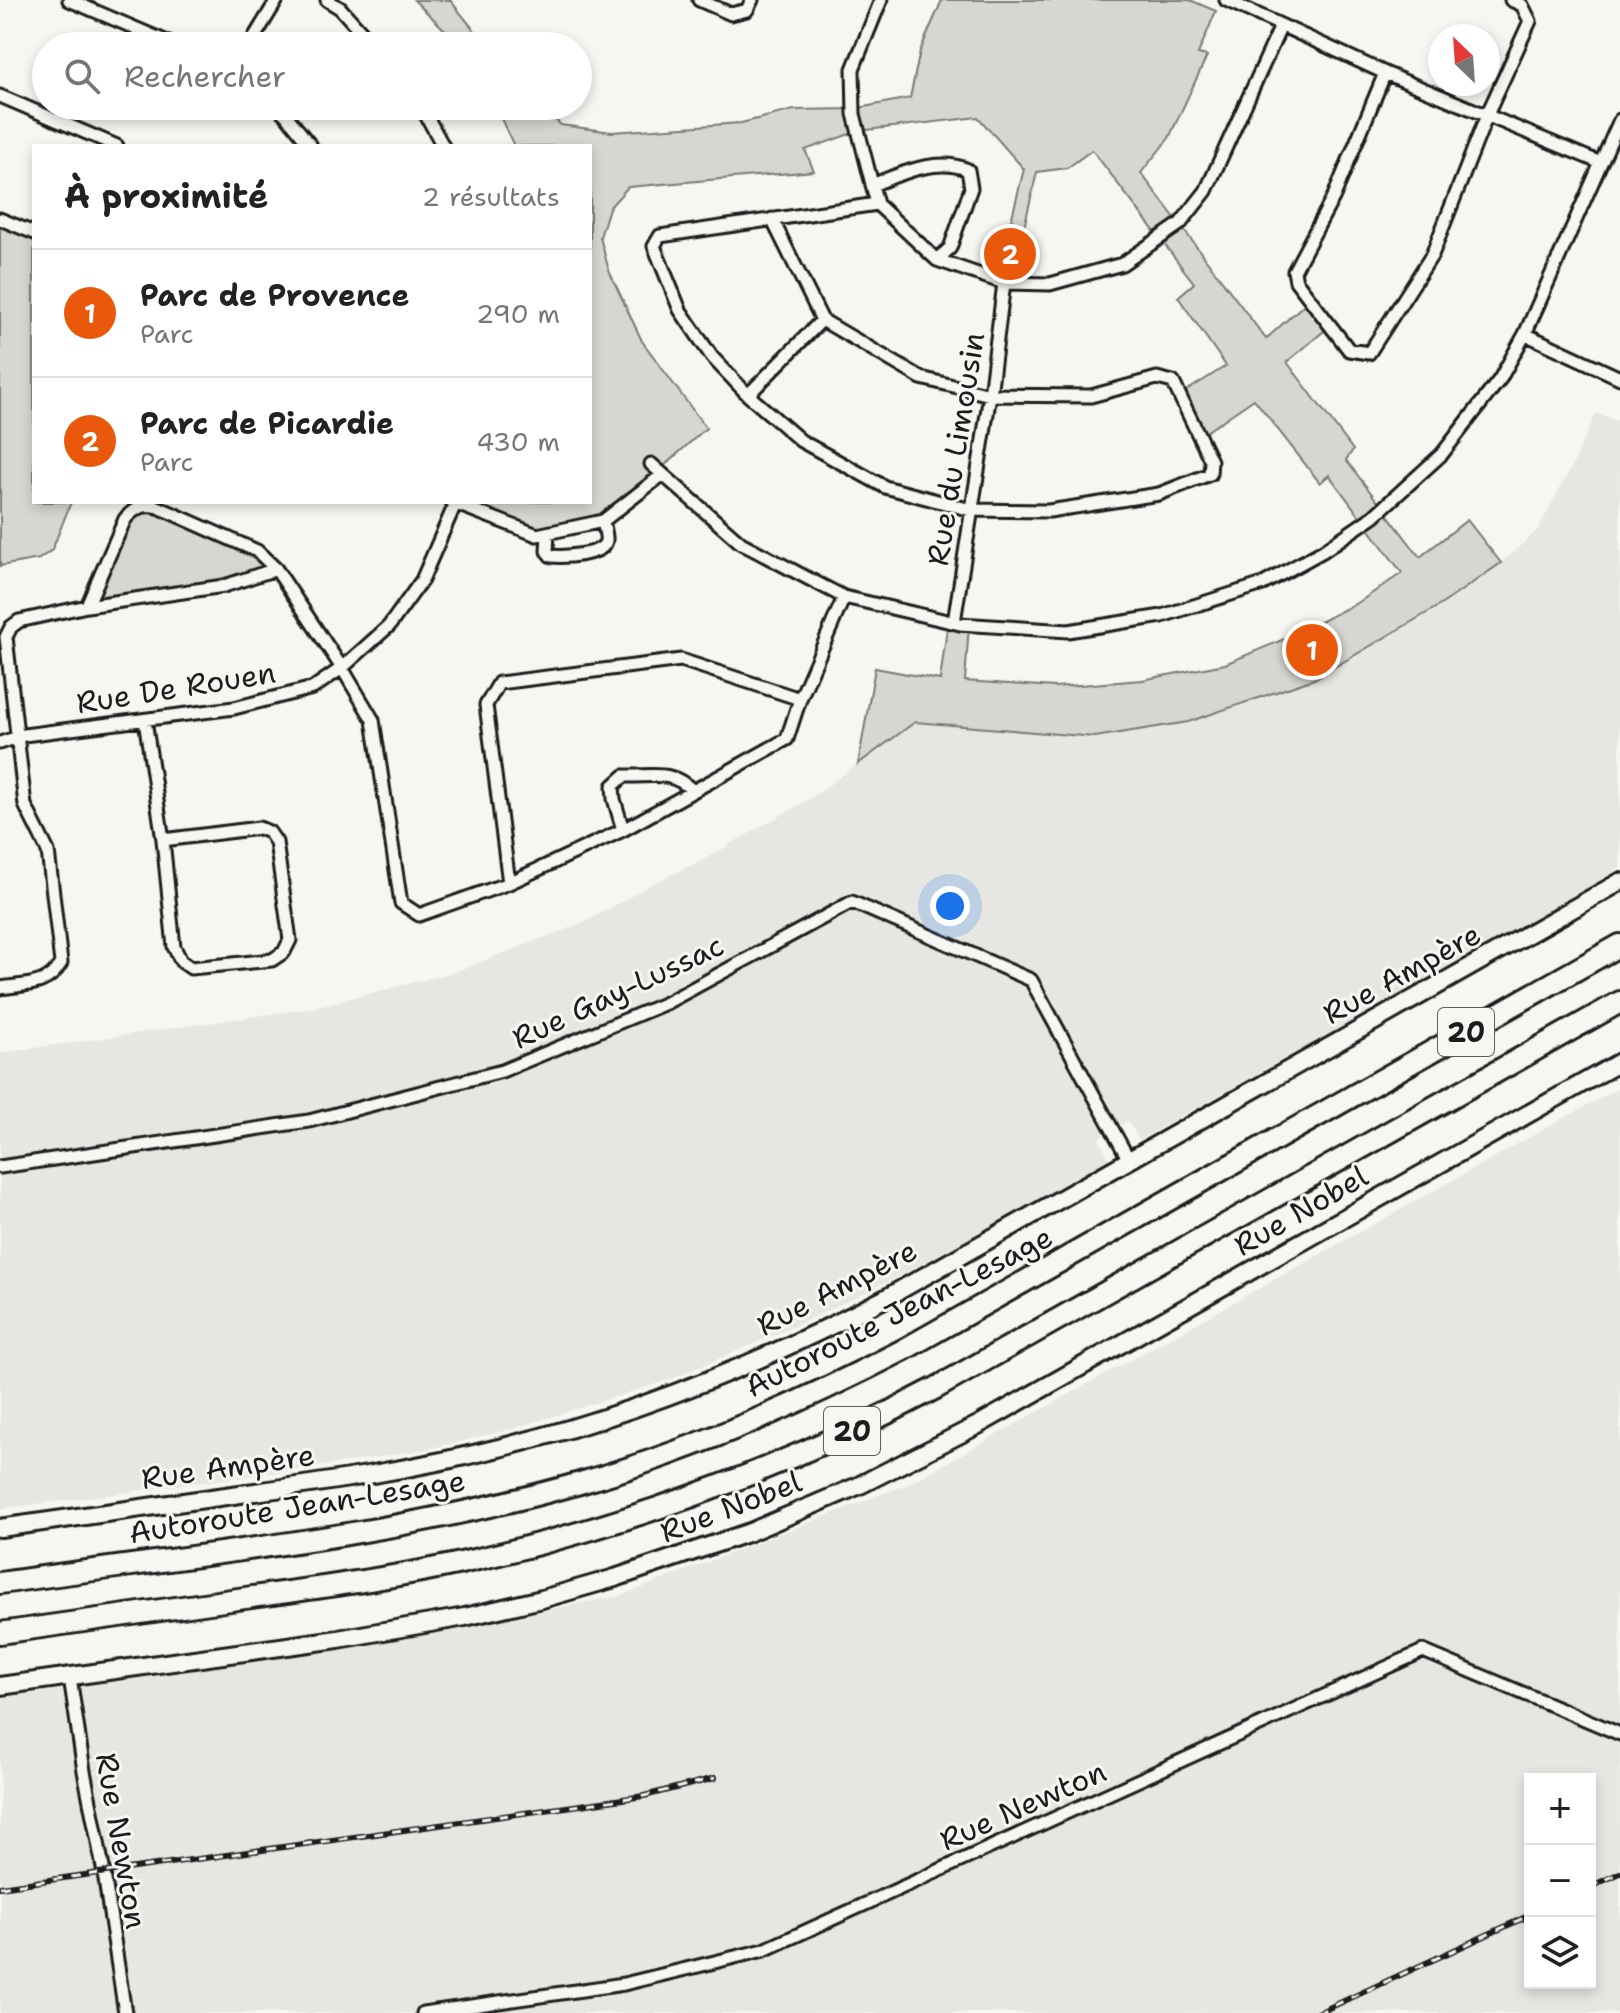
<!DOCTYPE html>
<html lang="fr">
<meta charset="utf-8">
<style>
body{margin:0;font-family:"Shantell Sans",sans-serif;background:#f2f2f2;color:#222}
.controls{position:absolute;right:24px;bottom:24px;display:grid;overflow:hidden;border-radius:0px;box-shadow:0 4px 12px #0003}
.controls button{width:72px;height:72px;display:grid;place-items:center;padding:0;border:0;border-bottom:2px solid #e0e0e0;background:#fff;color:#222;font:40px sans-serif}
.compass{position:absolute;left:1428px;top:24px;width:72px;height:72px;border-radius:50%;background:#fff;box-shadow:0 4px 12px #0003;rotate:335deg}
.you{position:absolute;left:950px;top:906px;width:28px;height:28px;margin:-20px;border:6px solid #fff;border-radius:50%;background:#1a73e8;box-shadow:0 0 0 12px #1a73e833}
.badge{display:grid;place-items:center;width:52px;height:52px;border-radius:50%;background:#ea580c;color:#fff;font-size:26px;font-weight:700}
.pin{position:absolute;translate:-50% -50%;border:4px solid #fff;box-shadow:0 2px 8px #0006}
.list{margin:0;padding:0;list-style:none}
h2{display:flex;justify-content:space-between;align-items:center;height:104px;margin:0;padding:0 32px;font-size:34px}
h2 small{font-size:26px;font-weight:400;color:#767676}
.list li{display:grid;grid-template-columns:52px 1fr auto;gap:24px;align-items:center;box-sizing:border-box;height:128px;padding:0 32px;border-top:2px solid #e0e0e0}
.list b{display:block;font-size:30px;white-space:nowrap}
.list p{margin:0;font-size:26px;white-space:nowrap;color:#767676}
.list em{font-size:26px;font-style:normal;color:#767676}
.icon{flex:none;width:44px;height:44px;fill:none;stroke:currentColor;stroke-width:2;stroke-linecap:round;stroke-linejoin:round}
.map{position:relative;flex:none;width:1620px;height:2013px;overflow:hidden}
.search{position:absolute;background:#fff;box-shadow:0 4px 12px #0003;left:32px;top:32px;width:560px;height:88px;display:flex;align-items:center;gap:20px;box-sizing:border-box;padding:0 28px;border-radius:44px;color:#767676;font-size:30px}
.panel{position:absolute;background:#fff;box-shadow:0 4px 12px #0003;left:32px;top:144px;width:560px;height:360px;border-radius:0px}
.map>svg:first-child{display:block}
.built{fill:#e6e6e2;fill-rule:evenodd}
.green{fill:#d6d6d2;stroke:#797977;stroke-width:2}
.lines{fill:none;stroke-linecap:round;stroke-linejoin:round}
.street-casing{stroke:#1c1c1c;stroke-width:17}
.secondary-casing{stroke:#1c1c1c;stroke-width:22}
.highway-casing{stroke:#1c1c1c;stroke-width:26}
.street{stroke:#f6f6f2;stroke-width:11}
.secondary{stroke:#f6f6f2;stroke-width:16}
.highway{stroke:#f6f6f2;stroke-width:20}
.rail-casing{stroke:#1c1c1c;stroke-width:6}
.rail{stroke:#f6f6f2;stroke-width:3;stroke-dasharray:9;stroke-linecap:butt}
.labels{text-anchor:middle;stroke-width:6;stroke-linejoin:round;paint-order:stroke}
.shield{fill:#f6f6f2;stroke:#5d5d5c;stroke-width:2}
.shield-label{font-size:28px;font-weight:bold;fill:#1c1c1c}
.street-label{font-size:30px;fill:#1c1c1c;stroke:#f6f6f2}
</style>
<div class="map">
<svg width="1620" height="2013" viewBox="0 0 1620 2013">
<rect width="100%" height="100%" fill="#f6f6f2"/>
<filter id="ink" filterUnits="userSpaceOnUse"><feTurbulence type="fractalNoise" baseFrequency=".0125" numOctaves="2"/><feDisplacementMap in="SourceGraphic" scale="16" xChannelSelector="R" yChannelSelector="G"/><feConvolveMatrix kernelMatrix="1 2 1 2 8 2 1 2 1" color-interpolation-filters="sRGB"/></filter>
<g filter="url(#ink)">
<path class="built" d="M1596 413 1620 422V868L1539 916 1139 1140 1128 1121 1099 1138 1109 1160 911 1270 802 1323 669 1380 512 1429 429 1449 316 1467 0 1509V1053L311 1008 451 973 585 922 658 881 705 859 811 798 915 722 1095 737 1314 679 1442 604 1501 563 1538 530 1576 458Z
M1620 1087V2013H0V1698L467 1627 580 1603 620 1596 910 1483ZM1530 1779H1590V1983H1530Z"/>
<path class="green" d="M414 0H450L487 46H456L446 31Z
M942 0H1190L1216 11 1198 54 1207 56 1169 138 1141 173 1266 339 1310 299 1330 326 1287 362 1353 450 1346 460 1420 557 1467 520 1501 563 1442 604 1314 679 1188 722 1095 737 915 722 858 764 875 668 940 680 948 621 969 625 965 681 1055 687 1142 680 1225 664 1294 635 1359 602 1402 573 1329 475 1320 483 1254 399 1200 436 1180 395 1226 366 1178 297 1194 283 1092 150 1067 168 1037 172 1011 283 996 281 1024 169 978 117 858 131 805 150 814 171 628 187 609 208 600 237 609 271 642 341 706 428 603 521 537 535 456 502H590V146H514L495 106H539L561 125 612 132 741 123 794 110 854 109 910 98 920 51Z
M0 219 34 233V502H71L52 550 39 559 0 566Z
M149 504 257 551 276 569 224 586 87 606 125 519Z"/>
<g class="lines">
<g class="street-casing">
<path id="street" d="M69 0 177 46
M327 0 340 8 374 46
M699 0 731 14 747 10 752 0
M881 0 853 69 854 114 877 204 937 260 1004 283 1050 284 1122 264 1180 224 1206 191 1281 26
M1226 0 1385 73 1601 163
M249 46 277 0
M1385 73 1334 196 1294 271 1296 281 1349 350 1369 353 1432 255 1487 115 1530 21 1522 5 1511 0
M0 96 117 146
M276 106 286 115 311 146
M421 106 443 146
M872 185C900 174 939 156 968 170L971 188 950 248 937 260
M0 219 34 233
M772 219 822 320 921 378 990 395 1091 396 1157 378 1173 382 1211 461 1210 474 1159 494 1049 511 971 510 885 487 801 441 748 395 712 357 680 310 654 246 660 236 877 204
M1525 334 1620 378
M748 395 822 320
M651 464 741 543 811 580 844 597 960 624 1068 631 1162 616 1263 584 1323 551 1374 516 1442 454 1500 379 1525 334 1620 120
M452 502 537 535 603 521 662 475
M548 533 547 551 551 556C563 557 603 556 606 541 607 536 604 527 603 521
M87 606 125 519C135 508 143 503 158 507L257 551 276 569 342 668 373 720 401 903 419 915 509 883 623 830 787 739 800 699 844 597
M954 622 990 395 1004 283
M145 720 163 840 174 947 181 961 191 968 272 960 284 952 290 940 276 842 269 832 259 828 163 840
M0 743 24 735 234 708 313 688 342 668 389 626 422 580 456 502
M623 830 614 799 613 786 624 776C653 777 671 769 693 791
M509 883 486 705 499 683 681 660 800 699
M0 988C25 984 48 987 61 963L48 851 25 805 6 637 11 627 19 621 87 606 224 586 276 569
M0 1167 309 1121 502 1071 666 1003 852 902 1031 980 1129 1160
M70 1677 84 1771 104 1873 125 2013
M423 2013 624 1984 764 1950 1423 1651 1620 1734"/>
</g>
<g class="secondary-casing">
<path id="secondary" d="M0 1528C80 1517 160 1505 240 1494 328 1482 416 1469 503 1447 636 1414 764 1362 886 1298L1620 882
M0 1686 338 1639 465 1617 542 1599 615 1578 750 1532 860 1485 978 1425 1620 1062"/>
</g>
<g class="highway-casing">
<path id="highway" d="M0 1583C194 1555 392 1537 580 1483 693 1451 801 1403 905 1349L1620 945
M0 1633C84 1621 168 1609 252 1597 322 1587 392 1578 461 1563 627 1526 786 1468 936 1388L1620 1002"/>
</g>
<use href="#street" class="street"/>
<use href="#secondary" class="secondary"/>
<use href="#highway" class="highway"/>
<g class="rail-casing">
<path id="rail" d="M0 1887 644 1796 715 1778
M1590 1887 1620 1873
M1318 2013 1530 1915"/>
</g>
<use href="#rail" class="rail"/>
</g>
</g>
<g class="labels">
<g class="shield">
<rect x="1438" y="1008" width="56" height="48" rx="6"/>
<rect x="824" y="1407" width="56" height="48" rx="6"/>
</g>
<g class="shield-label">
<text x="1466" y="1042">20</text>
<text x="852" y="1441">20</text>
</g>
<g class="street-label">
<text transform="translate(956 449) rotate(-81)" y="10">Rue du Limousin</text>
<text transform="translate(176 688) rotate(-9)" y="10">Rue De Rouen</text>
<text transform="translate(1402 974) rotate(-29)" y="10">Rue Ampère</text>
<text transform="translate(618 992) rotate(-25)" y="10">Rue Gay-Lussac</text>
<text transform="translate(1301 1211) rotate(-30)" y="10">Rue Nobel</text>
<text transform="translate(837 1288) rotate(-27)" y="10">Rue Ampère</text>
<text transform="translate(899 1312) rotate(-27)" y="10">Autoroute Jean-Lesage</text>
<text transform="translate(228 1467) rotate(-8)" y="10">Rue Ampère</text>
<text transform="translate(297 1507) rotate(-9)" y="10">Autoroute Jean-Lesage</text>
<text transform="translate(731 1507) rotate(-21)" y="10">Rue Nobel</text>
<text transform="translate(1023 1806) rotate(-24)" y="10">Rue Newton</text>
<text transform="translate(121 1841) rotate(80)" y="10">Rue Newton</text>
</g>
</g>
</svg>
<div class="controls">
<button>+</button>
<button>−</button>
<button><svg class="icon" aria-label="layers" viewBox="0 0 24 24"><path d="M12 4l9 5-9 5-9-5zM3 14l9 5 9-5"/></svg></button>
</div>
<svg class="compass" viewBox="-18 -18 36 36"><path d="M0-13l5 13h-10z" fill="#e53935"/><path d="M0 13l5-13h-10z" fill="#767676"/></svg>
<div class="you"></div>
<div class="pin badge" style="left:1312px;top:650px">1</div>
<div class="pin badge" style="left:1010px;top:254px">2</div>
<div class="search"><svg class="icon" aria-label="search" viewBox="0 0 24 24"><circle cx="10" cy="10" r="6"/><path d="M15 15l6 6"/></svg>Rechercher</div>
<section class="panel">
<h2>À proximité<small>2 résultats</small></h2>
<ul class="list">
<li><span class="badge">1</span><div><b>Parc de Provence</b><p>Parc</p></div><em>290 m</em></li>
<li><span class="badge">2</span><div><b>Parc de Picardie</b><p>Parc</p></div><em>430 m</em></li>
</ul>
</section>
</div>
